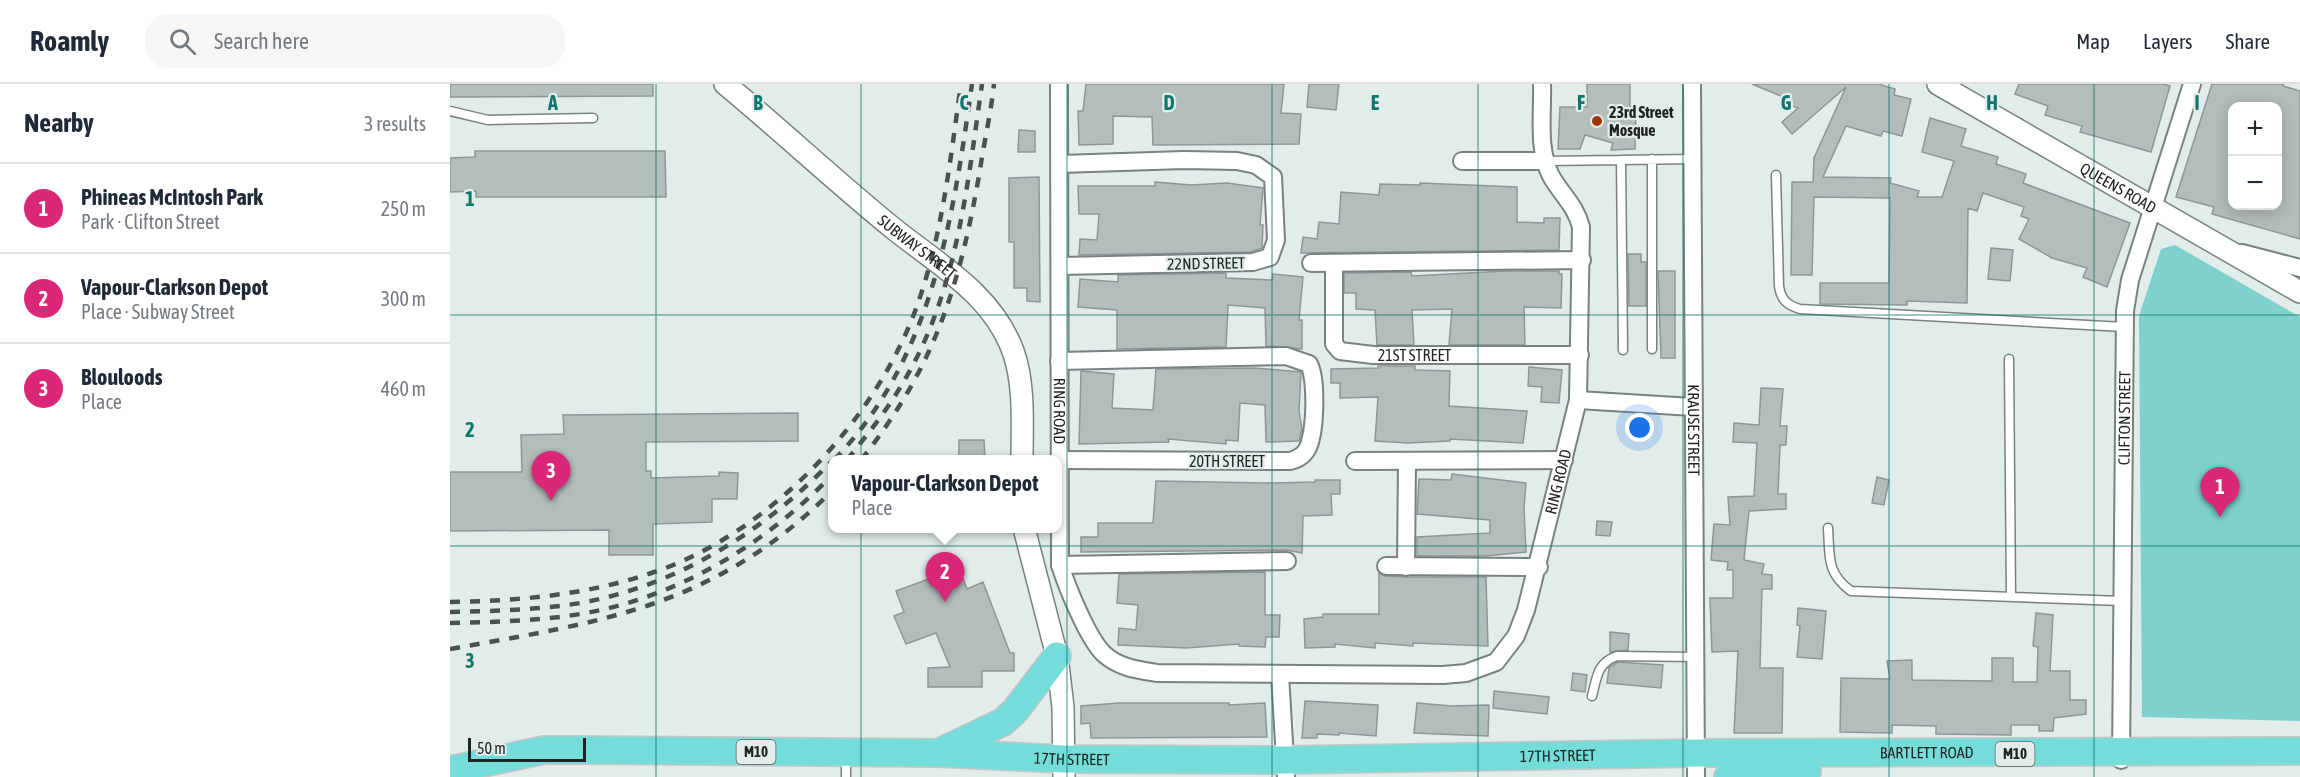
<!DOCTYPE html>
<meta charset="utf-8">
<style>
body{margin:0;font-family:"Asap Condensed",sans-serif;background:#f6f6f7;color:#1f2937}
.controls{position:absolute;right:18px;top:18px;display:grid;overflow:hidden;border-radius:12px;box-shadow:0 3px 15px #0003}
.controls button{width:54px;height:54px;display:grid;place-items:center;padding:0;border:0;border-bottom:2px solid #e0e1e3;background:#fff;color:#1f2937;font:30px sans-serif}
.scale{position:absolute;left:18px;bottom:15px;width:118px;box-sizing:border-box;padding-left:6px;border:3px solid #1f2323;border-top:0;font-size:16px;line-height:21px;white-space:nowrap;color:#1f2323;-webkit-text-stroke:4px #e1eceb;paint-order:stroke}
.you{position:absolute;left:1190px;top:344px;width:21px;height:21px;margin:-15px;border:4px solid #fff;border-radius:50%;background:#1a73e8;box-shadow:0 0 0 9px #1a73e833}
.badge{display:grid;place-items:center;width:39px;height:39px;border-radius:50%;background:#db2777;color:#fff;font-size:20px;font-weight:700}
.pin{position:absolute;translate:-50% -50px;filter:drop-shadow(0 2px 3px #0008)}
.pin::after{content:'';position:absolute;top:32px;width:21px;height:18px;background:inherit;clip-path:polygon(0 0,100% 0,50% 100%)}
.popup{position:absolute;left:378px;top:371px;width:234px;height:78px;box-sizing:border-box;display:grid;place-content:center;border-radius:12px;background:#fff;filter:drop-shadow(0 2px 4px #0005);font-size:20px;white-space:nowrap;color:#747a83}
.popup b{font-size:22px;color:#1f2937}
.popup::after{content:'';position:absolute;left:50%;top:100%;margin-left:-12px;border:12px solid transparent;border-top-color:#fff}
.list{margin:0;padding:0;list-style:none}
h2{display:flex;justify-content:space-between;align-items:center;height:78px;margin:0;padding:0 24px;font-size:26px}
h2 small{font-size:20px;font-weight:400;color:#747a83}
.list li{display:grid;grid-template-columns:39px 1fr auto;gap:18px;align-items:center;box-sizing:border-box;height:90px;padding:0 24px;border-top:2px solid #e0e1e3}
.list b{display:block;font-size:22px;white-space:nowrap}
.list p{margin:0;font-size:20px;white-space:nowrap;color:#747a83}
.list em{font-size:20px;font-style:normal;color:#747a83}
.icon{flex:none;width:33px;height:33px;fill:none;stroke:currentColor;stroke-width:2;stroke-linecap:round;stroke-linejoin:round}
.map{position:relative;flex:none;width:1850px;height:693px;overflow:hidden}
header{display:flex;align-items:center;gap:36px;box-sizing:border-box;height:84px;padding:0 30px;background:#fff;border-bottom:2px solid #e0e1e3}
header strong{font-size:28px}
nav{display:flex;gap:33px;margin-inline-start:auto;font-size:21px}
.search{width:420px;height:54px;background:#f6f6f7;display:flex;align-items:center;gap:15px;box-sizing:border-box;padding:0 21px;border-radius:24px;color:#747a83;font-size:22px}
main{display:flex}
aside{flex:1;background:#fff}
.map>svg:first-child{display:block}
.green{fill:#7ed1cd}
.building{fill:#b3bdbc;stroke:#8e9797;stroke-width:1.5;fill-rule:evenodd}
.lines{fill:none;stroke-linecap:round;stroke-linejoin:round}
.service-casing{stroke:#798282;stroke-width:11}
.minor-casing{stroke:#798282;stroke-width:20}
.tertiary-casing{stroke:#798282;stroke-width:24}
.primary-casing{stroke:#c5c6c6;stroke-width:30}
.service{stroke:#fff;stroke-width:8}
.minor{stroke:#fff;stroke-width:16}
.tertiary{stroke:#fff;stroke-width:21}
.primary{stroke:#74ddda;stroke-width:27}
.rail{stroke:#4b5150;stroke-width:4.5;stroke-dasharray:10 10;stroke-linecap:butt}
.grid{fill:none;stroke:#0f766e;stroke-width:1.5;stroke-opacity:0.55}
.poi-dot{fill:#9b3700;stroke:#e1eceb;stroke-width:2}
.labels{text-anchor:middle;stroke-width:4.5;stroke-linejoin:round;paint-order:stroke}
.shield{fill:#e1eceb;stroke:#595f5f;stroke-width:1.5}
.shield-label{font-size:15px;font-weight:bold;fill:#1f2323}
.poi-label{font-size:16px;font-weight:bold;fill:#1f2323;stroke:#e1eceb;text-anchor:start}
.street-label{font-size:16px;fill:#1f2323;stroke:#e1eceb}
.grid-label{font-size:20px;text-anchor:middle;font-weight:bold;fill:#0f766e;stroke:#e1eceb;stroke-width:4.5;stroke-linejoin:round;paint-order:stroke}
</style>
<header>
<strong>Roamly</strong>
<div class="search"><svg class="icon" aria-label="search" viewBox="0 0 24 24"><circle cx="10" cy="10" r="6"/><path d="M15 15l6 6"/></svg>Search here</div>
<nav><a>Map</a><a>Layers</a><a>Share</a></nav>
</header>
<main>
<aside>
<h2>Nearby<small>3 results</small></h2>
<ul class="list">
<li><span class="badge">1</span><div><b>Phineas McIntosh Park</b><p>Park · Clifton Street</p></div><em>250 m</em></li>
<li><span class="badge">2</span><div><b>Vapour-Clarkson Depot</b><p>Place · Subway Street</p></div><em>300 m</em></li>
<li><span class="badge">3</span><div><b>Blouloods</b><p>Place</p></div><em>460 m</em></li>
</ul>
</aside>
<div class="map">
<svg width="1850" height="693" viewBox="0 0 1850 693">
<rect width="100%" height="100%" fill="#e1eceb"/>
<path class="green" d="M1725 161 1850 233V637L1692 633 1689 232 1711 165Z"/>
<path class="building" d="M0 0H203V12L0 13Z
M636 0H834L831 29 851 30 849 60 703 61 702 33 663 32V60L629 61 628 27H633Z
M859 0H889L886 26 857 23Z
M1137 0H1180V23L1186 22 1185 65 1161 66 1163 59 1135 51 1130 65H1108L1110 23H1137Z
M1302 0H1428L1445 5 1444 11 1461 15 1452 52 1433 47 1431 52 1396 42 1373 93 1441 94 1440 99 1469 107 1467 113H1492L1504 77 1472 68 1480 34 1516 45 1511 62 1548 73 1546 80 1576 90 1573 99 1680 139 1657 203 1633 193 1637 184 1602 174 1569 155 1579 135 1571 132 1574 123 1533 109 1527 127 1518 124 1517 219 1457 217V221L1370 220V199H1439L1440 114 1364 113 1362 191H1341L1342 98H1363L1364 74 1396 3 1342 50 1332 38 1348 24 1331 18V12Z
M1569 0H1713L1720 2 1701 68 1630 48 1632 42 1595 31 1598 22 1565 10Z
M1762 0H1834L1833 2 1850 7V155L1762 130 1764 123 1726 113ZM1782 22H1827V122H1782Z
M569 46 585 47V68H568Z
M25 67H215L216 113H26V107L0 108V74L25 73Z
M589 93 590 218 577 217V204H564V158H559V94Z
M705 98 741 101 777 99 813 104 810 141H813L812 164 801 168 629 171 630 155 647 156 649 130H629L628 102H705Z
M970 99 1067 103V138L1094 139V134H1110L1109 166 851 169 853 153 867 155 869 138 889 140 891 108 929 111 930 100 970 101Z
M1541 164 1563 166 1560 197 1538 195Z
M1178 170H1191V178H1196V222H1179Z
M1056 187H1109V190H1112L1111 224 1074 223 1075 261H999L1002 225 962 226 964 261H927L925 226 906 225V209H894V189L961 188 962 192Z
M1208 187H1225V274H1211Z
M776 189V194L822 196 823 190 853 193 849 236H852V265L816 262 815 224 778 221 776 263 667 265V226L628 223 630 195 668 198V191Z
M928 282H965V286L1000 287 999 322 1077 327 1073 359 1000 355V357L958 359 925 357 928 313 890 314V299H881V285L928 284Z
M1079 283 1112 286 1109 319 1091 318 1092 303 1078 302Z
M805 284 851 288 849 327 852 345 849 357 816 358 815 321 790 319 788 357 776 356V360L718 355 719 358 629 360 631 287 664 290 662 324 703 326 706 285Z
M1311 304 1333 305 1330 342H1337L1336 361H1330L1328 410H1336V425L1299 427 1294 476 1314 480 1312 490 1322 491V505H1312L1310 584H1333L1332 649H1284L1288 567 1262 568 1260 514H1283V486H1277L1278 478 1261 476 1264 440 1280 441 1278 413 1304 412 1307 359 1283 358 1284 339 1309 341Z
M348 329V357L196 358V387H201V394L269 392V388L288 389 287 415H262V438L203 440V471H159V446L0 447V388H72L71 351 114 350 113 331Z
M509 356H534L535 375H509Z
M1002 390 1076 399 1074 424 1076 468 1036 472H967V453L1040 449V436L967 430 969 395 1001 396Z
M1427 393 1439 396 1434 421 1422 419Z
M865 396H890V410H881L882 431 853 432 852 469 837 466 631 468V453H648V439H703L706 397 815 399 865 398Z
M1147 437 1162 438 1160 452 1146 451Z
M509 484 517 505 533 498 560 569H564V587H532V603H478V584L500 583 486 549 456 560 444 532 454 528 446 507Z
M815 488V531H830L829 553H816L815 563 789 562V560L736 564 668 561 669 544 686 546 688 521 667 519 669 490Z
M929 489 935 492 955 493H1036L1038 562 963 559V562L925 559V564L885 560V563L855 564 854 535 873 533V530H929Z
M1348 524 1376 527 1372 575 1347 573 1350 542 1347 541Z
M1586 529 1603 531 1600 587H1620V616H1636V630L1604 634 1603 647H1589V641H1561V651L1486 650V642L1442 641V649L1390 648 1391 594 1440 595 1437 577 1462 576V596L1542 597V574H1563V598H1587L1588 563 1583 562Z
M1160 548 1179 550 1178 566 1160 568Z
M1168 578 1213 581 1211 604 1157 599 1159 584Z
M1123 589 1137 591 1135 608 1121 606Z
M1044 607 1099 613 1097 630 1043 624Z
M855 617 928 621 926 652 889 649V651L867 650V654H852Z
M669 619H779V621L815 619 817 653 641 654 640 639 631 640V622Z
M967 619 1002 622 1039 621 1038 652 964 649Z"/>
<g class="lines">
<g class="service-casing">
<path id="service" d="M0 27 38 36 143 34
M1096 77 1171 76
M1326 91 1329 202C1331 216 1337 221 1350 225L1674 243
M1202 265V75
M1173 266 1171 76 1242 75
M1559 275 1561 513
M1378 444C1380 472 1376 489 1401 507L1672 517
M1142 612C1147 593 1147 579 1167 572L1246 573
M396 693V673"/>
</g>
<g class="minor-casing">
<g id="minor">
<path id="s1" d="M609 0 610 481C617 503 638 555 654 570 669 584 689 586 707 589L993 591 1016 589 1046 578 1066 552 1076 526 1128 316 1131 143C1126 122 1111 110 1101 92 1087 65 1093 29 1092 0"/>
<path id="s2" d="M1242 0 1246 693"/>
<path d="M1012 77H1096"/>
<path d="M610 80 734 76 787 77 806 81 823 93 826 156 820 173 803 178 610 182"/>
<path d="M1792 169 1850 184"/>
<path d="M861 179 1132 176"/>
<path id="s3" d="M884 179V260L890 267 923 271H1130"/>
<path d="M609 277 836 272 859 280C867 295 866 353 856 367 852 373 847 375 840 377L611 376"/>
<path d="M1128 316 1243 323"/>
<path d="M905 377 1114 376"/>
<path d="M610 481 837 477"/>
<path d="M936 482 1089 483"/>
<path d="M956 483 957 377"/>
<path d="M830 590 836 693"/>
<path id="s4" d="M1671 676 1675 227 1680 196 1742 0"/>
</g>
</g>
<g class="tertiary-casing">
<g id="tertiary">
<path id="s5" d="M275 0C332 47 386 98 444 145 489 181 542 210 563 267 575 300 572 341 572 376"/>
<path id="s6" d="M1488 0 1850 208"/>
<path d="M574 444 607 572 613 623 614 693"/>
</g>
</g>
<g class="primary-casing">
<g id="primary">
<path d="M490 668 553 638 565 627 607 572"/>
<path id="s7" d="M0 686 94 666H131L487 669 614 675 836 676 1247 669 1850 667"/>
<path d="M1278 693 1357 687"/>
</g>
</g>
<use href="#service" class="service"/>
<use href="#minor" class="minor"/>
<use href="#tertiary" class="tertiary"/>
<use href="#primary" class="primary"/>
<path class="rail" d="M384 376C483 274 503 134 522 0
M397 376C416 352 436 328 451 302 507 211 517 103 532 0
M411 376C485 283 510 201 530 86 534 58 541 29 544 0
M0 518C73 517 145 510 213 485 324 443 422 339 464 230 492 156 500 77 511 0
M0 528C46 527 91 526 136 518 232 499 315 446 382 377
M0 539C46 538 91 537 136 529 230 512 317 459 382 391
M0 565C153 538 266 522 382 407"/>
</g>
<path class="grid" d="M206 0V693M411 0V693M617 0V693M822 0V693M1028 0V693M1233 0V693M1439 0V693M1644 0V693M0 231H1850M0 462H1850"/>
<circle class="poi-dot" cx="1147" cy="37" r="6"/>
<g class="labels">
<g class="shield">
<rect x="286.5" y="656" width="39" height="24" rx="4.5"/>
<rect x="1545.5" y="658" width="39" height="24" rx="4.5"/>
</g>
<g class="shield-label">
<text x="306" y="673">M10</text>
<text x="1565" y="675">M10</text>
</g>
<g class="poi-label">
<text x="1159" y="34">23rd Street<tspan x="1159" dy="18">Mosque</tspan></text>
</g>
<g class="street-label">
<text dy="6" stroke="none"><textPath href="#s6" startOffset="208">QUEENS ROAD</textPath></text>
<text dy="6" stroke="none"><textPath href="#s5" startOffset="252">SUBWAY STREET</textPath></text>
<text transform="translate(756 179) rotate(-1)" y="6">22ND STREET</text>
<text dy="6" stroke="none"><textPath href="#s3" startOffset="165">21ST STREET</textPath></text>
<text dy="6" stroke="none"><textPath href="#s1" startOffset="327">RING ROAD</textPath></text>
<text dy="6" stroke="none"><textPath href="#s4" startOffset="342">CLIFTON STREET</textPath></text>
<text dy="6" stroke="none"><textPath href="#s2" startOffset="346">KRAUSE STREET</textPath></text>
<text x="777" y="383">20TH STREET</text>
<text dy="6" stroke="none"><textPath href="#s1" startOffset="1172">RING ROAD</textPath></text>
<text dy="6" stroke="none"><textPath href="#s7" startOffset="1479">BARTLETT ROAD</textPath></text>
<text dy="6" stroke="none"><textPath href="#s7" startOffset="1110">17TH STREET</textPath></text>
<text dy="6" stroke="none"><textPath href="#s7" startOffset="624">17TH STREET</textPath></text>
</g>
</g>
<g class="grid-label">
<text x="103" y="26">A</text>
<text x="308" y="26">B</text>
<text x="514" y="26">C</text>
<text x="719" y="26">D</text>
<text x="925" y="26">E</text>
<text x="1131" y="26">F</text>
<text x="1336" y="26">G</text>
<text x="1542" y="26">H</text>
<text x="1747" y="26">I</text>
<text x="20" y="122">1</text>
<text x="20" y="353">2</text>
<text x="20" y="584">3</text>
</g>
</svg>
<div class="controls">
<button>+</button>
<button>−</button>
</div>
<div class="scale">50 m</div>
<div class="you"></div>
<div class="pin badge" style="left:1770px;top:433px">1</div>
<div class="pin badge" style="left:495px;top:518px">2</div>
<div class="popup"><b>Vapour-Clarkson Depot</b>Place</div>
<div class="pin badge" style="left:101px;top:417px">3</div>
</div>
</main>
